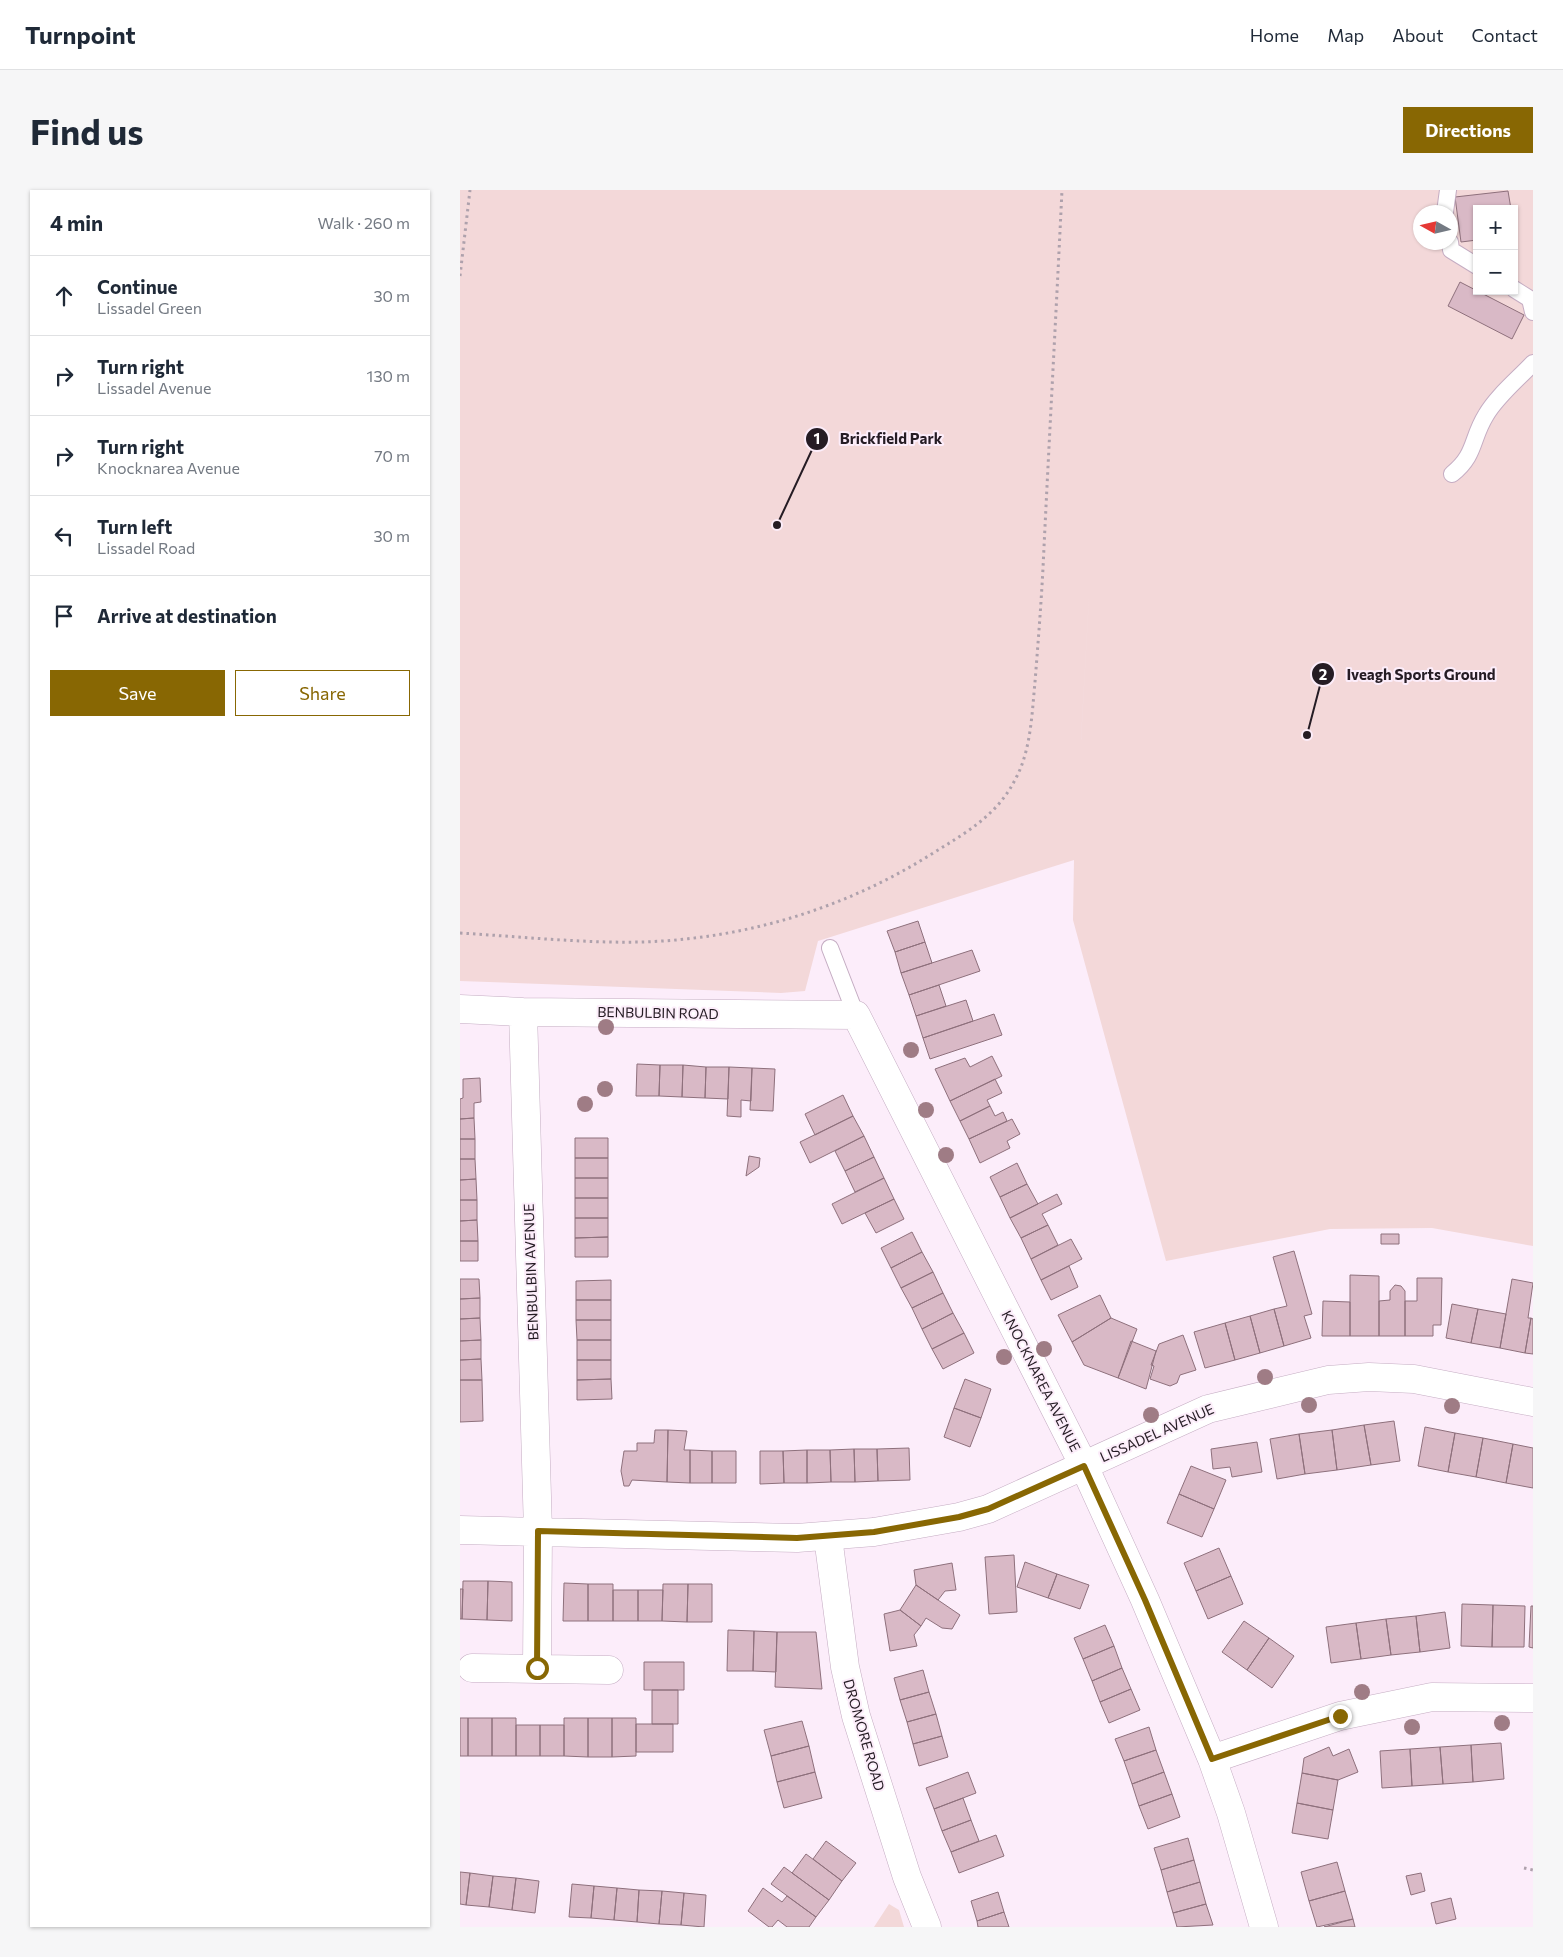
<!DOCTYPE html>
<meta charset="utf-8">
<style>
body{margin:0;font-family:Commissioner,sans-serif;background:#f6f6f7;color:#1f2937}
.controls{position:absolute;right:15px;top:15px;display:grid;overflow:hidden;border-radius:0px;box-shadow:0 1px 4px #0004}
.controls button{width:45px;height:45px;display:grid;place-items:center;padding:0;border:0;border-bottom:1px solid #e0e1e3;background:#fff;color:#1f2937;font:25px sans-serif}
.compass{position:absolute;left:953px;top:15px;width:45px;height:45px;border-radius:50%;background:#fff;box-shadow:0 1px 4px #0004;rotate:278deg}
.stop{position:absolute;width:15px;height:15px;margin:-11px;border:4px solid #886703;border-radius:50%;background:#fff}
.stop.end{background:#886703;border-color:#fff;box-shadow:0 1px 5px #0008}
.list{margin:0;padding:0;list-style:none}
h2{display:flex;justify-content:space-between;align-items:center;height:65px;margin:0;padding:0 20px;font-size:21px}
h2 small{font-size:16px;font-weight:400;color:#747a83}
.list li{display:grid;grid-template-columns:32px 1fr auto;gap:15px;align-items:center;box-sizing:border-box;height:80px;padding:0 20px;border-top:1px solid #e0e1e3}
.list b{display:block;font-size:19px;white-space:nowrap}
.list p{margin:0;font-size:16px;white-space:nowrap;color:#747a83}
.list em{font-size:16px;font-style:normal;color:#747a83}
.actions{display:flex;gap:10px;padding:15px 20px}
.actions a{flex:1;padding:11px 0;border:1px solid #886703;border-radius:0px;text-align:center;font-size:18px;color:#886703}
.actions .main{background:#886703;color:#fff}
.icon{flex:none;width:28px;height:28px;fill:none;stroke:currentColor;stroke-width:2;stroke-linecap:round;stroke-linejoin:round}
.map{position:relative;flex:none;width:1073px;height:1737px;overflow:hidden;border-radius:0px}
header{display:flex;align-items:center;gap:30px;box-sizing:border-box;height:70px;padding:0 25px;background:#fff;border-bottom:1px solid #e0e1e3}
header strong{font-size:24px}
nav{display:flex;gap:28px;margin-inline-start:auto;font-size:18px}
.intro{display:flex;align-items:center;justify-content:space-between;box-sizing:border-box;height:120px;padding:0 30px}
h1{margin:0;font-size:35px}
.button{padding:12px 22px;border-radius:0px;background:#886703;color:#fff;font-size:18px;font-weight:700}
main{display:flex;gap:30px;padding:0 30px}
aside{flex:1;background:#fff;border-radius:0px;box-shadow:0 1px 4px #0004}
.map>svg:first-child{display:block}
.green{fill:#f3d8d9;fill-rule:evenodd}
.building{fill:#d9b9c6;stroke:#8e707c}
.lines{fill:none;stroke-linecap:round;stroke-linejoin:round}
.service-casing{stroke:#c5adc3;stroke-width:18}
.minor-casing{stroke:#c5adc3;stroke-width:29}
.path{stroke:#aea1ac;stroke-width:3;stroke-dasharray:2.5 4;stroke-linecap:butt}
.service{stroke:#fff;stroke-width:16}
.minor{stroke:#fff;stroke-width:28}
.tree{fill:#9f7c85}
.route{stroke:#886703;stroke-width:6}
.labels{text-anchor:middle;stroke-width:4;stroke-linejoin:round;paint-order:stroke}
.street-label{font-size:14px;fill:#251c24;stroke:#fcedfa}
.leader{fill:none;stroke:#251c24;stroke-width:2}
.callout-dot{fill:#251c24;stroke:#fcedfa;stroke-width:2}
.mark-label{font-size:15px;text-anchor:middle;font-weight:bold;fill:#fff}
.callout-label{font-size:15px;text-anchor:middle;font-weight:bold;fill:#251c24;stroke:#fcedfa;stroke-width:4;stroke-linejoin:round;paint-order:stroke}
</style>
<header>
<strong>Turnpoint</strong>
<nav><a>Home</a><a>Map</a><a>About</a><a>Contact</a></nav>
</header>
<div class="intro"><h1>Find us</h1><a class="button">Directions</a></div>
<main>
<aside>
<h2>4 min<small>Walk · 260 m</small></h2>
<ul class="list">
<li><svg class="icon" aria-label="ahead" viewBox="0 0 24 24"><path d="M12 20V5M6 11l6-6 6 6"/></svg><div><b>Continue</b><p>Lissadel Green</p></div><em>30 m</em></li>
<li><svg class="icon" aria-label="right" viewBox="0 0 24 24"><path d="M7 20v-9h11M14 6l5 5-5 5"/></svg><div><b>Turn right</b><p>Lissadel Avenue</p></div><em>130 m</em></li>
<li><svg class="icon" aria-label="right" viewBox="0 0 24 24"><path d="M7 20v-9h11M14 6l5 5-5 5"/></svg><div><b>Turn right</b><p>Knocknarea Avenue</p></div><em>70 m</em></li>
<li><svg class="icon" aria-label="left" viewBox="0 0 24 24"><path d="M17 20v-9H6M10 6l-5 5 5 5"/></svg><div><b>Turn left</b><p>Lissadel Road</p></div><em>30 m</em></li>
<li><svg class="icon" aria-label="arrive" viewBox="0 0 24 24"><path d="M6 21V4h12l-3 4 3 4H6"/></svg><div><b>Arrive at destination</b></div></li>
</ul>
<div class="actions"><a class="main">Save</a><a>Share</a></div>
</aside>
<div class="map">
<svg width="1073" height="1737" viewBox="0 0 1073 1737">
<rect width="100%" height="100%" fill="#fcedfa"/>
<path class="green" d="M0 0H1073V1056L972 1038 870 1039 706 1071 613 730 614 670 358 751 345 801 321 803 0 791ZM1017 19H1054V101H1017ZM961 22H991V52H961ZM633 336 621 550V549Z
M429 1714 439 1720 444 1737H414Z"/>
<path class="building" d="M1048 1 1051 19H1017V50L1001 52 995 7Z
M1000 92 1064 125 1052 149 988 116Z
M458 731 465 752 435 762 427 741Z
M465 752 472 773 441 783 435 762Z
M512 760 520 781 449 805 441 783Z
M479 795 486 816 456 826 449 805Z
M506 810 513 831 463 848 456 826Z
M534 824 542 845 470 869 463 848Z
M532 866 542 886 490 911 475 879 505 868 510 877Z
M177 874 200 875 199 906H176Z
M200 875H223L222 907 199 906Z
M223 875 246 877 245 908 222 907Z
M246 877H269L268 909 245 908Z
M269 877 292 878 291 911 281 910V927L267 926Z
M292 878 315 879 313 921 290 920Z
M20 888 21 912 14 913V928L0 929V909L3 908V889Z
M535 889 542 903 527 910 530 916 500 931 490 911Z
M383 905 393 926 355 945 345 924Z
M530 916 535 926 543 922 547 931 509 949 500 931Z
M393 926 404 946 350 973 340 952Z
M14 928 15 949H0V929Z
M552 929 560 944 547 951 550 958 520 973 509 949Z
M404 946 414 967 385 981 375 961Z
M115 948H148V968H115Z
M0 949H15V969H0Z
M289 966 300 968 299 977 286 986Z
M414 967 424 988 395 1002 385 981Z
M115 968H148V988H115Z
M0 969H15L16 989 0 990Z
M557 973 567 994 540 1007 530 987Z
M115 988H148V1008H115Z
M424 988 434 1009 382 1034 372 1014Z
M16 989 17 1010H0V990Z
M567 994 578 1014 550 1028 540 1007Z
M597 1004 602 1014 582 1024 588 1035 561 1048 550 1028Z
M115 1008H148V1028H115Z
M434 1009 444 1029 416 1043 405 1023Z
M0 1010H17V1030L0 1031Z
M115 1028H148V1047L115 1048Z
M17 1030 18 1051H0V1031Z
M588 1035 598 1055 571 1069 561 1048Z
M452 1042 462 1062 431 1078 421 1058Z
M921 1044H939V1054H921Z
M148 1047V1067H115V1048Z
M611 1049 622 1069 581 1090 571 1069Z
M0 1051H18V1071H0Z
M834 1061 852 1124 844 1126 851 1148 824 1156 814 1119 827 1116 813 1067Z
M462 1062 473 1082 441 1098 431 1078Z
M609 1076 618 1097 591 1110 581 1090Z
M473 1082 483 1103 452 1118 441 1098Z
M890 1085 919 1086V1146H890Z
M957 1088H982L981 1135H973V1146H945V1111H957Z
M0 1089H19L20 1108 0 1109Z
M1052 1089 1073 1093 1068 1128H1071L1065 1163 1040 1158Z
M151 1090V1110H116V1091Z
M935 1095 941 1096 945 1101V1146H919V1111L930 1110V1101Z
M483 1103 493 1123 462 1139 452 1118Z
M640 1105 651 1128 612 1152 598 1125Z
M20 1108V1128L0 1129V1109Z
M116 1110H151V1130H116Z
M863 1111 890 1112V1146H862Z
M992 1114 1018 1119 1011 1153 986 1148Z
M814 1119 824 1156 800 1163 790 1126Z
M1018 1119 1046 1124 1040 1158 1011 1153Z
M493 1123 504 1143 472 1159 462 1139Z
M790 1126 800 1163 775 1170 765 1133Z
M20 1128 21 1150 0 1151V1129Z
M651 1128 677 1139 658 1188 624 1175 612 1152Z
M1071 1128 1073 1129V1164L1065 1163Z
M116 1130H151V1150H117Z
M765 1133 775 1170 745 1178 734 1142Z
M504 1143 514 1163 483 1179 472 1159Z
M723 1145 736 1180 720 1185 717 1193 710 1196 690 1189 694 1176 691 1175 699 1154Z
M21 1150V1169L0 1170V1151Z
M117 1150H151V1170H117Z
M671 1151 696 1161 686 1199 658 1188Z
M21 1169 22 1190H0V1170Z
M117 1170H151V1189L117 1190Z
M151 1189 152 1209 117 1210V1190Z
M505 1189 531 1199 521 1228 494 1218Z
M0 1190H22L23 1231 0 1232Z
M494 1218 521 1228 510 1257 484 1247Z
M934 1231 940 1271 911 1275 904 1235Z
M904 1235 911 1275 877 1280 872 1240Z
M965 1237 995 1243 988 1282 958 1276Z
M195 1240H208L207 1292 172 1290 169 1296H164L161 1281 164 1261H177V1253H194Z
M208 1240 227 1241 224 1260H230V1293L207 1292Z
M872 1240 877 1280 845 1284 839 1244Z
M995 1243 1023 1248 1016 1287 988 1282Z
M839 1244 845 1284 817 1289 810 1249Z
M1023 1248 1053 1254 1046 1293 1016 1287Z
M797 1252 802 1282 772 1287 770 1277 753 1279 751 1259Z
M1053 1254 1073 1258V1298L1046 1293Z
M449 1258 450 1290 418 1291 417 1259Z
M394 1259 395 1292H371L370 1260Z
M394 1259H417L418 1291 395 1292Z
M230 1260 252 1261V1293H230Z
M347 1260V1293H324L323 1261Z
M347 1260H370L371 1292 347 1293Z
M252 1261H276V1293H252Z
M300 1261H323L324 1293 300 1294Z
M731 1276 766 1290 754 1319 719 1304Z
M719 1304 754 1319 742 1347 707 1333Z
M759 1358 771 1386 736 1401 724 1373Z
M554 1365 557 1422 529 1424 525 1367Z
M565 1372 597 1384 588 1408 557 1397Z
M492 1373 496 1400 485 1401 478 1410 456 1395 454 1380Z
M597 1384 629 1395 620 1419 588 1408Z
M771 1386 783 1414 748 1429 736 1401Z
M3 1391H28L27 1430 2 1429Z
M28 1391 52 1392V1431L27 1430Z
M104 1393 128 1394V1431H103Z
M128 1394H153V1431H128Z
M203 1394H228L227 1432 202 1431Z
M228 1394H252V1432H227Z
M456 1395 500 1425 492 1439 482 1438 466 1428 461 1436 440 1420Z
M0 1399H3L2 1429H0Z
M153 1400H178V1431H153Z
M178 1400H203L202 1431H178Z
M1002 1414 1033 1415 1032 1457 1001 1456Z
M1033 1415 1065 1416 1064 1457H1032Z
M1071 1416H1073V1458L1069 1457Z
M440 1420 461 1436 454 1445 457 1456 430 1461 424 1424Z
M985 1422 990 1458 960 1462 956 1426Z
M956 1426 960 1462 931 1465 926 1429Z
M926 1429 931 1465 901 1469 896 1433Z
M784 1431 809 1448 787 1480 762 1462Z
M896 1433 901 1469 871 1473 866 1437Z
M645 1435 654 1456 623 1469 614 1448Z
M268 1440 294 1441 293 1481H267Z
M294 1441 317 1442 316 1482 293 1481Z
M317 1442H356L362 1499 315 1497Z
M809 1448 834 1466 812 1498 787 1480Z
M654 1456 662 1478 632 1491 623 1469Z
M184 1472H224V1500H184Z
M662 1478 671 1499 640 1512 632 1491Z
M463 1480 469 1502 440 1510 434 1488Z
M671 1499 680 1520 649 1533 640 1512Z
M192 1500H218V1534H192Z
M469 1502 476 1524 447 1532 440 1510Z
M476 1524 482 1546 453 1554 447 1532Z
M0 1528H8V1566H0Z
M8 1528H32V1566H8Z
M32 1528H56V1566H32Z
M104 1528H128V1567L104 1566Z
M128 1528H152V1567H128Z
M152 1528H176V1566L152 1567Z
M342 1531 349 1556 311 1566 304 1540Z
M176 1534H213V1562H176Z
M56 1535H80V1566H56Z
M80 1535H104V1566H80Z
M689 1537 696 1560 664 1571 655 1549Z
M482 1546 488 1567 459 1576 453 1554Z
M1041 1553 1044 1589 1013 1592 1011 1555Z
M1011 1555 1013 1592 983 1594 980 1557Z
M349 1556 355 1582 317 1592 311 1566Z
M869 1557 873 1566 889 1559 898 1582 878 1590 842 1583 844 1568Z
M980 1557 983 1594 952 1596 950 1559Z
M950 1559 952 1596 922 1598 920 1561Z
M696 1560 704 1582 672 1594 664 1571Z
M355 1582 362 1608 324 1618 317 1592Z
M508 1582 516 1603 474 1619 466 1598Z
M704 1582 712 1604 679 1616 672 1594Z
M842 1583 878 1590 873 1620 837 1613Z
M712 1604 720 1627 688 1639 679 1616Z
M503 1608 511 1630 482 1641 474 1619Z
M837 1613 873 1620 868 1649 832 1643Z
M511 1630 519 1651 491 1662 482 1641Z
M536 1645 544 1666 499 1683 491 1662Z
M728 1648 734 1670 701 1680 694 1658Z
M366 1651 396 1673 382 1691 353 1669Z
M346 1664 382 1691 369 1710 332 1683Z
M734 1670 740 1692 707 1702 701 1680Z
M877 1672 885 1701 849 1711 841 1682Z
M324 1677 369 1710 356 1727 311 1694Z
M0 1682 10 1683 6 1715 0 1714Z
M10 1683 33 1686 29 1717 6 1715Z
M961 1683 965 1701 951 1705 946 1686Z
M33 1686 56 1688 52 1720 29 1717Z
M56 1688 79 1691 75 1723 52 1720Z
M740 1692 746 1714 713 1723 707 1702Z
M112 1694 134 1696 131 1728 109 1727Z
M134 1696 157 1698 154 1730 131 1728Z
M157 1698 179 1700 177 1732 154 1730Z
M303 1698 322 1712 327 1706 356 1727 349 1737H327L318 1730 312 1737H309L288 1721Z
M179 1700 202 1701 199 1734 177 1732Z
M202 1701 224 1703 221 1735 199 1734Z
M885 1701 893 1729 857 1737 849 1711Z
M538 1702 544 1722 517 1731 511 1711Z
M224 1703 246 1705 244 1737 221 1735Z
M991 1708 996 1729 976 1734 971 1713Z
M746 1714 753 1735 717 1737 713 1723Z
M544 1722 549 1737H518L517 1731Z
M893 1729 895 1737H864Z"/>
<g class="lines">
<g class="service-casing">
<path id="service" d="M985 22 988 0
M990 52 991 60 1017 76
M1054 99 1070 109 1073 122
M992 284C1016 265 1011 249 1026 225 1037 206 1058 189 1073 173
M370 758 396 825"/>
</g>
<g class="minor-casing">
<path id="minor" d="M0 819 63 822 396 825 624 1276 685 1410 752 1569 771 1623 804 1737
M63 822 78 1341 77 1478
M0 1340 337 1348 414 1342 499 1327 528 1319 748 1219 868 1190 909 1187 954 1189 1073 1212
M368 1347 385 1477 396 1526 447 1687 467 1737
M12 1478 149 1480
M752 1569 880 1526 972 1507 1073 1508"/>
</g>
<path class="path" d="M0 86 10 0
M0 743C50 746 100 751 150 752 262 755 374 725 470 665 505 643 538 626 557 586 571 558 572 523 575 492 578 454 581 416 583 378 589 252 596 126 602 0
M1064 1678 1073 1680"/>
<use href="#service" class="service"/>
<use href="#minor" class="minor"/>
</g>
<g class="tree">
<circle cx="146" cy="837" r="8"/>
<circle cx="451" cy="860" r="8"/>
<circle cx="145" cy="899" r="8"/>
<circle cx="125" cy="914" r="8"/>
<circle cx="466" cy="920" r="8"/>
<circle cx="486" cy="965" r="8"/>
<circle cx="584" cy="1159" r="8"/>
<circle cx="544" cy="1167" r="8"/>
<circle cx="805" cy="1187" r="8"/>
<circle cx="849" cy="1215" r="8"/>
<circle cx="992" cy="1216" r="8"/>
<circle cx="691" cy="1225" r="8"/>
<circle cx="902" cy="1502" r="8"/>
<circle cx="1042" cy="1533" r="8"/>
<circle cx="952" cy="1537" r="8"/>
</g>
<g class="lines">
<path class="route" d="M77 1478 78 1341 337 1348 414 1342 499 1327 528 1319 624 1276 685 1410 752 1569 880 1526"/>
</g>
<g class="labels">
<g class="street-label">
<text transform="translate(198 823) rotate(1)" y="5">BENBULBIN ROAD</text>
<text transform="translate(71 1082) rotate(-92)" y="5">BENBULBIN AVENUE</text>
<text transform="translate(581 1191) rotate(63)" y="5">KNOCKNAREA AVENUE</text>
<text transform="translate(697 1243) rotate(-24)" y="5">LISSADEL AVENUE</text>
<text transform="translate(404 1545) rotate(74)" y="5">DROMORE ROAD</text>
</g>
</g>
<path class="leader" d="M317 335L357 249M847 545L863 484"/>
<g class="callout-dot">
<circle cx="317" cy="335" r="5"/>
<circle cx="847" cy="545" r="5"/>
<circle cx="357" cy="249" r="12"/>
<circle cx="863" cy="484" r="12"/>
</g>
<g class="mark-label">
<text x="357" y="254">1</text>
<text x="863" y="490">2</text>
</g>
<g class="callout-label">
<text x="431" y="254">Brickfield Park</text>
<text x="961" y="490">Iveagh Sports Ground</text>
</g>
</svg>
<div class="controls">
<button>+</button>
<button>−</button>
</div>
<svg class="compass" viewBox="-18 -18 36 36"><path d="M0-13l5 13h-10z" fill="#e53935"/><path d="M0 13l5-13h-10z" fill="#747a83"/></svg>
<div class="stop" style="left:77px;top:1478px"></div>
<div class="stop end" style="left:880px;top:1526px"></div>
</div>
</main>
